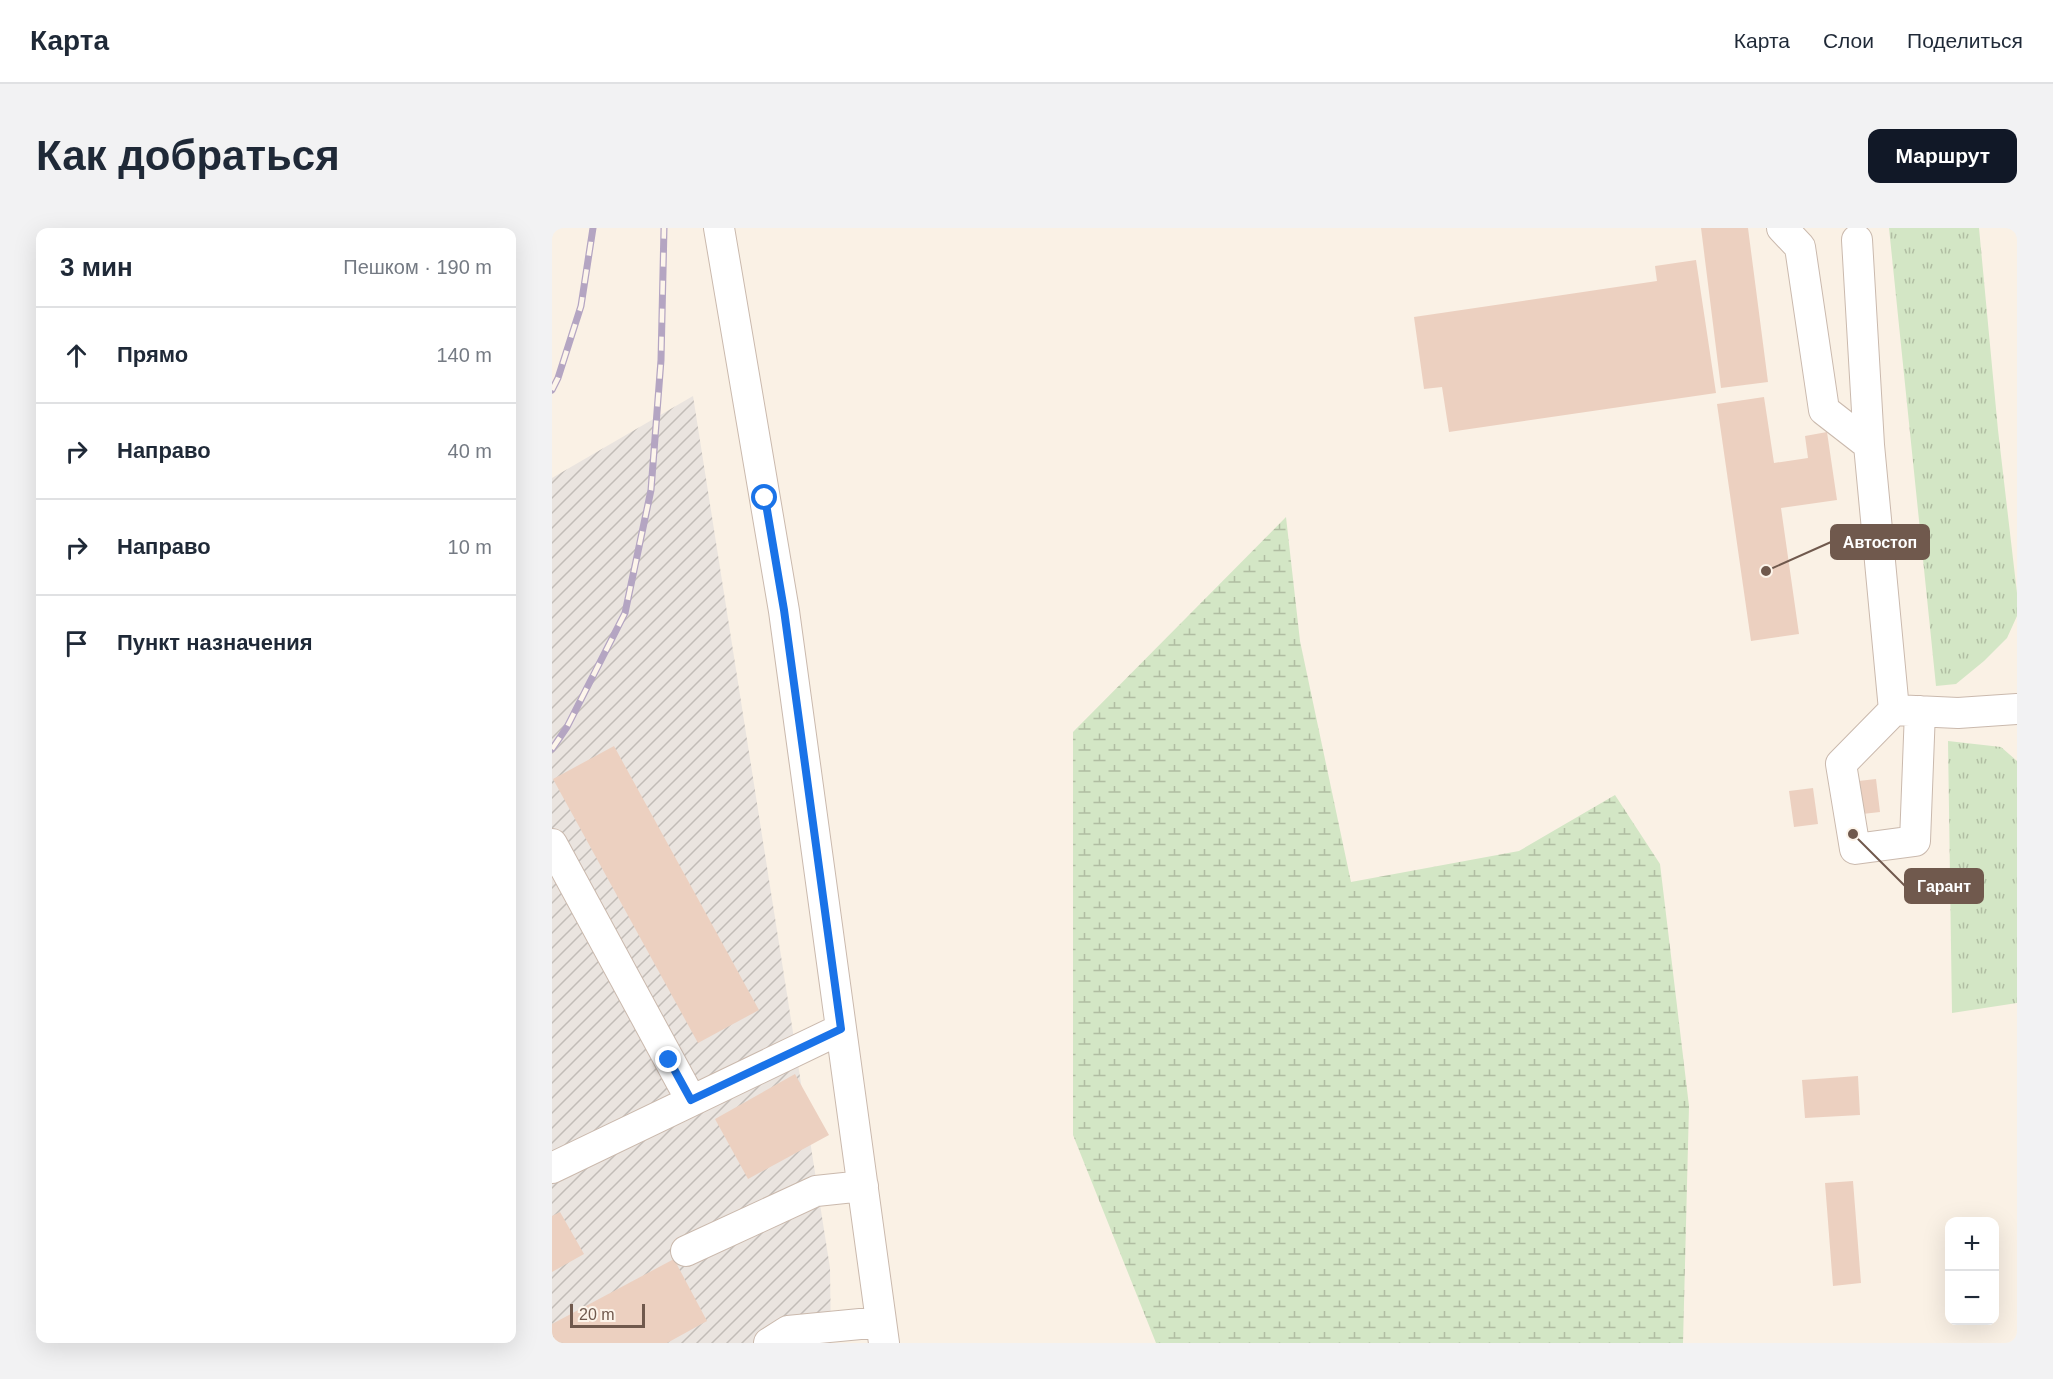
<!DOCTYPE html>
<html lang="ru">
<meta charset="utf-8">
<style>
body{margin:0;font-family:Arial,sans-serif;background:#f2f2f3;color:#1f2937}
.controls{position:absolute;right:18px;bottom:18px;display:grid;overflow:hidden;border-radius:12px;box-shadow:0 6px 24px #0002}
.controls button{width:54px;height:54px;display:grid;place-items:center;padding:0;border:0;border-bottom:2px solid #e0e1e3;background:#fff;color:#1f2937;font:30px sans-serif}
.scale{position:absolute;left:18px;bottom:15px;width:75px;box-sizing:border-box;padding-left:6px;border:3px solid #70594d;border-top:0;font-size:16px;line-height:21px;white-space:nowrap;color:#70594d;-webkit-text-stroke:4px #fdf5eb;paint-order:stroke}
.stop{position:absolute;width:18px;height:18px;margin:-14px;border:4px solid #1a73e8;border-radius:50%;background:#fff}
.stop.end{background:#1a73e8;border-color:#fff;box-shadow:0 2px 6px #0008}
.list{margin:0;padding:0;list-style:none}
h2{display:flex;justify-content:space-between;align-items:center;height:78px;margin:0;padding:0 24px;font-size:26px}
h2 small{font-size:20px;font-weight:400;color:#747a83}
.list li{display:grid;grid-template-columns:39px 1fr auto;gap:18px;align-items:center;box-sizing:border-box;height:96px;padding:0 24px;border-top:2px solid #e0e1e3}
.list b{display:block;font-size:22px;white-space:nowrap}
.list em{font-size:20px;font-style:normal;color:#747a83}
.icon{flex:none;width:33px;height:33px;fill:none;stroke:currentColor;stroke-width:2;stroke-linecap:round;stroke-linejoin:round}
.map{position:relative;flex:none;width:1465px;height:1115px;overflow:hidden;border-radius:12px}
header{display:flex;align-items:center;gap:36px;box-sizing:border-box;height:84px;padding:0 30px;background:#fff;border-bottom:2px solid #e0e1e3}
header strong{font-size:28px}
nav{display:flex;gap:33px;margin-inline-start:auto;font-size:21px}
.intro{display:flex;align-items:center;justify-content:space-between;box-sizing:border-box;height:144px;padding:0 36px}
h1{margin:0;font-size:42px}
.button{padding:15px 27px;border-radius:12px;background:#111827;color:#fff;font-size:21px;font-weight:700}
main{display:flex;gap:36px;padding:0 36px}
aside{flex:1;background:#fff;border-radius:12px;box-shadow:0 6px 24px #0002}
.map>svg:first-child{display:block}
.industrial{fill:url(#industrial-furrows)}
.grass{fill:url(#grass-tufts)}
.wetland{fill:url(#wetland-marsh)}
.building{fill:#ecd0c0}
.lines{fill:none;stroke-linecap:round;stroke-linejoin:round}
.minor-casing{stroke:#cab9ad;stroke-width:32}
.minor{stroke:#fff;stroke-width:30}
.rail-casing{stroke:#b4a5c2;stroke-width:7}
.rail{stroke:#fdf5eb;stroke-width:4.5;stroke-dasharray:14;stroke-linecap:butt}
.route{stroke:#1a73e8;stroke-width:8}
.leader{fill:none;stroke:#70594d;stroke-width:2}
.callout-dot{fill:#70594d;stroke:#fdf5eb;stroke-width:2}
.callout{fill:#70594d;stroke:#70594d;stroke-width:2}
.callout-label{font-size:16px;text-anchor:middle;font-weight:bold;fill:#fff}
</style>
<header>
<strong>Карта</strong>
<nav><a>Карта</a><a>Слои</a><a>Поделиться</a></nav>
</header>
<div class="intro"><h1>Как добраться</h1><a class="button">Маршрут</a></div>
<main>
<aside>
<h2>3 мин<small>Пешком · 190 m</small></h2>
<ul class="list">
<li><svg class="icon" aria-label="ahead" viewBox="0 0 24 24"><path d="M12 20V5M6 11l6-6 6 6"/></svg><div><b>Прямо</b></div><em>140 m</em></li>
<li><svg class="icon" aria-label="right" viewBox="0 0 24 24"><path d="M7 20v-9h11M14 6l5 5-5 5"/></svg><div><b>Направо</b></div><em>40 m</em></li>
<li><svg class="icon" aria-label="right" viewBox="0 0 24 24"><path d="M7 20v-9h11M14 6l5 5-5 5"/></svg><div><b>Направо</b></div><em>10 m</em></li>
<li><svg class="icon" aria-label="arrive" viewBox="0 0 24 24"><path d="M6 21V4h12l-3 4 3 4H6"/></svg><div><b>Пункт назначения</b></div></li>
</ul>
</aside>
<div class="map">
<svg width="1465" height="1115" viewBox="0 0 1465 1115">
<defs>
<pattern id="industrial-furrows" width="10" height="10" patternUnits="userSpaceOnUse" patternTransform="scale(1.5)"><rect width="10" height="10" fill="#eae4df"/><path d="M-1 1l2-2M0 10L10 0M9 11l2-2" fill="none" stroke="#c2bcb7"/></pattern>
<pattern id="grass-tufts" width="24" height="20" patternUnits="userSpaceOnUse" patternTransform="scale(1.5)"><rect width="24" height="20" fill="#d3e6c5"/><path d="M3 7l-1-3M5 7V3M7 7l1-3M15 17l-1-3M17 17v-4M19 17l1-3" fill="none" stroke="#b0bda2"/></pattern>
<pattern id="wetland-marsh" width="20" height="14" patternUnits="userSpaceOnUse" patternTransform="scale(1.5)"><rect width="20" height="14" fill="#d3e6c5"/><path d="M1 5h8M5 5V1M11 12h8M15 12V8" fill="none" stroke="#b0bda2"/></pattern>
</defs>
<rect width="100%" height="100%" fill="#faf1e5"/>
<path class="industrial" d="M141 168 278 1040 279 1115H0V250Z"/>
<path class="grass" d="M1337 0H1427L1446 202 1465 365V388L1455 410 1432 433 1404 456 1384 458Z
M1396 513 1449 519 1465 533V775L1400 785Z"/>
<path class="wetland" d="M734 289 748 413 799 654 967 623 1063 567 1108 636 1137 878 1131 1115H604L521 907V504Z"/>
<path class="building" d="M1149 0H1196L1216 154 1169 160Z
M1144 32 1164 165 897 204 890 159 872 161 862 89 1105 53 1103 38Z
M1212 169 1222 235 1256 230 1253 208 1275 204 1285 272 1229 280 1247 406 1199 413 1165 176Z
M62 518 207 782 146 815 1 551Z
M1324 551 1328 584 1284 589 1280 556Z
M1261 560 1266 596 1242 599 1237 563Z
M243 846 277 907 196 951 163 891Z
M1306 848 1308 887 1253 890 1250 852Z
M1301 953 1309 1055 1281 1058 1273 955Z
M8 984 32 1026 0 1044V988Z
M122 1031 155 1093 115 1115H0V1096Z"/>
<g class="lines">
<g class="minor-casing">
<path id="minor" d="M167 0 232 383 332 1115
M1230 0 1248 19 1272 182 1317 217
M1305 12 1317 217 1342 482 1406 485 1465 481
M1342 482 1289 536 1303 621 1363 613 1368 483
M0 616 139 872
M0 940 289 801
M134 1023 264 963 311 958
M217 1115 236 1103 329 1094"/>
</g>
<use href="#minor" class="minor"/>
<g class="rail-casing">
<path id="rail" d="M0 162 6 150 29 78 41 0
M0 521 15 499 73 385 99 262 109 132 112 0"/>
</g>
<use href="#rail" class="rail"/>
</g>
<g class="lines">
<path class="route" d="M117 832 139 872 289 801 232 382 213 270"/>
</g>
<path class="leader" d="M1214 343L1279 314M1301 606L1353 658"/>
<g class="callout-dot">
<circle cx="1214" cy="343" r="6"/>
<circle cx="1301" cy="606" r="6"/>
</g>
<g class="callout">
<rect x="1279" y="297" width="98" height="34" rx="6"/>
<rect x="1353" y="641" width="78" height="34" rx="6"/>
</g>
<g class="callout-label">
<text x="1328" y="320">Автостоп</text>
<text x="1392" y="664">Гарант</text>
</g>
</svg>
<div class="controls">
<button>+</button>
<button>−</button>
</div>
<div class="scale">20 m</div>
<div class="stop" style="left:213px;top:270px"></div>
<div class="stop end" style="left:117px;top:832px"></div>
</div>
</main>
